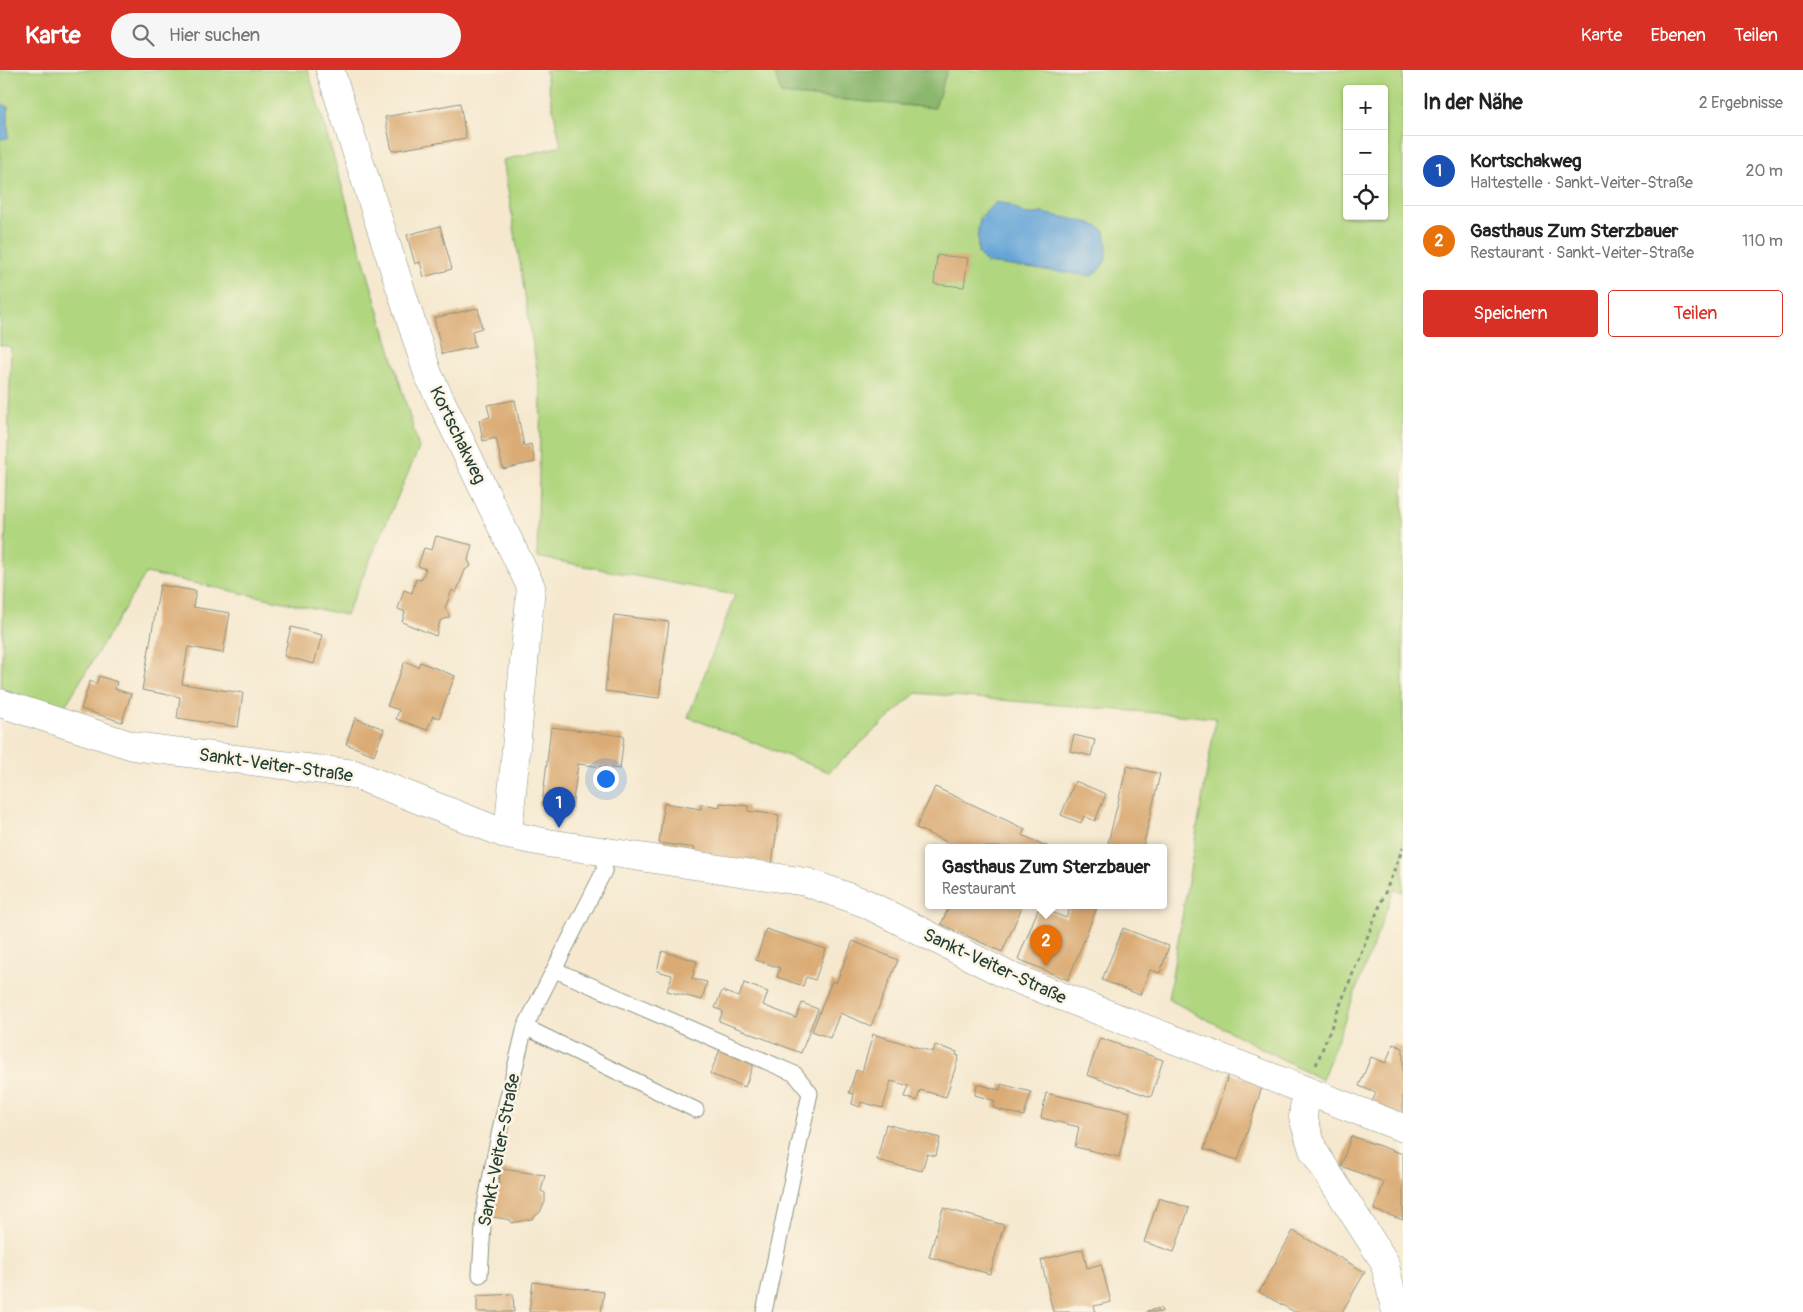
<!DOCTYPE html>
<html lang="de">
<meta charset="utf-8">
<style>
body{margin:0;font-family:Pangolin,sans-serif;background:#f6f6f6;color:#222}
.controls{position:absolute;right:15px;top:15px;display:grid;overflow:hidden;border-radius:5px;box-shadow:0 1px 4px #0004}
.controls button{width:45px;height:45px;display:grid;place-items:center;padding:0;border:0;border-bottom:1px solid #e0e0e0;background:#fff;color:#222;font:25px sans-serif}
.you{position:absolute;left:605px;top:708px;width:18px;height:18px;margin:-12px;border:4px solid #fff;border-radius:50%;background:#1a73e8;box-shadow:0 0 0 8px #1a73e833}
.badge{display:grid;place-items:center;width:32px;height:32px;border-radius:50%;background:#d93025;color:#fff;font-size:16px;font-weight:700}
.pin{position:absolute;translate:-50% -41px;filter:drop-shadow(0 1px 2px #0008)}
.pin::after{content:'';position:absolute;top:26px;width:18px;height:15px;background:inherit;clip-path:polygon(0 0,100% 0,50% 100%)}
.popup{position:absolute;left:925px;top:774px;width:242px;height:65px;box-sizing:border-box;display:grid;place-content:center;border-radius:5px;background:#fff;filter:drop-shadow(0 1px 4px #0005);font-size:16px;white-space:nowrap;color:#767676}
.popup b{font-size:19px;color:#222}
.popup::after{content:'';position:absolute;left:50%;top:100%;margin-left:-10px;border:10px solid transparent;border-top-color:#fff}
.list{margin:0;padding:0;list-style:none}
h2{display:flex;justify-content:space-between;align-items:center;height:65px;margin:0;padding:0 20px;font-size:21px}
h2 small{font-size:16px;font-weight:400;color:#767676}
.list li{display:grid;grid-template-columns:32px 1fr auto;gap:15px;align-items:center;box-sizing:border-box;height:70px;padding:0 20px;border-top:1px solid #e0e0e0}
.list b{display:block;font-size:19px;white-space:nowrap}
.list p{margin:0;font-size:16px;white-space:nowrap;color:#767676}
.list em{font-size:16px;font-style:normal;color:#767676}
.actions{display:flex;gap:10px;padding:15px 20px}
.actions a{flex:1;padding:11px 0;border:1px solid #d93025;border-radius:5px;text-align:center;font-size:18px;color:#d93025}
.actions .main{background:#d93025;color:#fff}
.icon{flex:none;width:28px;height:28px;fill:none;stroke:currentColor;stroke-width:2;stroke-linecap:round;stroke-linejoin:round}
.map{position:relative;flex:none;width:1403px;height:1242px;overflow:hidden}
header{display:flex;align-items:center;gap:30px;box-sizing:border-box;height:70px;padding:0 25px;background:#d93025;color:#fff}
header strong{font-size:24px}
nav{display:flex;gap:28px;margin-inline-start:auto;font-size:18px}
.search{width:350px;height:45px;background:#f6f6f6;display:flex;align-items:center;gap:12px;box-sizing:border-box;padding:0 18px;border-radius:28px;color:#767676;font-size:19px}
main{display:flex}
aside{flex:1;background:#fff}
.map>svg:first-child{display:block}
.green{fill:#b0d67f;stroke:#688a5a;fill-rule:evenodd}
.forest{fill:#8cb76e;stroke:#567a51}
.water{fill:#64a4d7;stroke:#427086}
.building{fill:#daab75}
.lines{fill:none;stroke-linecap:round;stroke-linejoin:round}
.service-casing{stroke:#8a9282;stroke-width:17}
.minor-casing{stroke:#8a9282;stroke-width:29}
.path{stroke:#8a9282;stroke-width:3;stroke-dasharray:4 4;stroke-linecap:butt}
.service{stroke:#fff;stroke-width:15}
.minor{stroke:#fff;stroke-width:28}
.labels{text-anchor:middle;stroke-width:5;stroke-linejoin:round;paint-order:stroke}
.street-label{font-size:18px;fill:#1f3d34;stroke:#fcf5e5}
</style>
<header>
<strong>Karte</strong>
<div class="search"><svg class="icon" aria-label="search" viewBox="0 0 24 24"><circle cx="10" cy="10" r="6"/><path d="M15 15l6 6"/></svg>Hier suchen</div>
<nav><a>Karte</a><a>Ebenen</a><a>Teilen</a></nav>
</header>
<main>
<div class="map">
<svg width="1403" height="1242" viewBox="0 0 1403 1242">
<rect width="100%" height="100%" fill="#fcf5e5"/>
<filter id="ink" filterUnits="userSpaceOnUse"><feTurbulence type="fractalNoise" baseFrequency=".02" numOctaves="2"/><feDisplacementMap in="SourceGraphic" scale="10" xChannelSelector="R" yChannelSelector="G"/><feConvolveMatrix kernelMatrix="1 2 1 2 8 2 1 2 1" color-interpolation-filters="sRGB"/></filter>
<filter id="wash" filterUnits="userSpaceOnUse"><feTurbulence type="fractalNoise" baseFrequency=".0096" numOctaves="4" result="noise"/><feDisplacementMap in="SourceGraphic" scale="20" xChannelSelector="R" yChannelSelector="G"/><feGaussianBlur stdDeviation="1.12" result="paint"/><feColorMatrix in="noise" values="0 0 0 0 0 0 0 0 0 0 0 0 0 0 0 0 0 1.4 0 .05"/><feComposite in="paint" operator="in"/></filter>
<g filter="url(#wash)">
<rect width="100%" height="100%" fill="#f5e8cf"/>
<path class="green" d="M0 0H308L419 378 346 545 146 503 62 641 1 620 11 277 0 275V69L8 67V37L0 33Z
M545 0H774L781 24 934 38 947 0H1403V822L1394 820 1322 1010 1168 929 1216 648 916 623 829 702 688 647 735 525 537 487 541 324 503 90 561 76ZM1347 19H1384V146H1347ZM1008 134 1026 145 1043 143 978 184V163L980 146Z"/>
<path class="forest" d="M774 0H947L935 38 781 24Z"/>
<path class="water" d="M0 33 8 37V68L0 69Z
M996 132 1008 134 1026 145 1043 143 1091 153 1105 161C1108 183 1110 191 1092 206L987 193 978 184C978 157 974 151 996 132Z"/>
<g id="blocks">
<path class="building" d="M460 33 466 68 392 81 385 47Z
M440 156 452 199 424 207 420 192 415 194 407 165Z
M937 185 968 188 964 217 934 214Z
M478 238 482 258 472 261 475 277 442 284 434 248Z
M515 330 524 376 531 374 535 392 503 399 496 368 483 371 479 350 490 347 487 335Z
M436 466 472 475 468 490 471 496 465 500 456 523 452 520 445 538 450 547 440 551 436 566 402 552 405 542 398 539 404 520 412 523 416 509 421 510 426 499 418 496 424 478 432 480Z
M160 515 196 521 193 537 230 543 223 583 188 577 182 614 243 623 238 657 177 648 180 627 142 620Z
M614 545 669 552 659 628 605 621Z
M291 557 322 565 314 594 284 586Z
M405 591 418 597 420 592 455 606 439 648 433 646 427 660 396 649 399 640 387 636Z
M99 606 117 612 115 619 131 624 122 652 81 639 90 611 96 614Z
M355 648 384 659 374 685 346 674Z
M551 657 624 666 620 699 578 694 572 738 542 735Z
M1074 665 1095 670 1091 686 1070 681Z
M1127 696 1160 704 1143 777H1107Z
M1075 711 1106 724 1095 751 1084 746 1081 753 1061 745Z
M935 717 1025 759 1022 765 1048 777H958L916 758Z
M664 733 701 739V734L720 737V733L748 736V741L779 745 772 794 694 783 695 778 659 773Z
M950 835H1023L1002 882 941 854Z
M1071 835H1098L1068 910 1018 889 1039 837 1066 848Z
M1123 858 1169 876 1160 903 1150 900 1140 925 1102 910Z
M766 859 826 879 815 910 806 907 803 916 777 907 780 898 756 890Z
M853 871 898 890 871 956 840 943 830 968 812 961 832 911 836 913Z
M662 881 697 891 692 909 707 912 702 930 667 921 672 905 657 901Z
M744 913 768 922 763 935 796 948 802 933 818 939 801 983 719 951 723 941 715 938 722 921 739 927Z
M873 964 933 982 935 975 957 982 956 985 959 986 946 1027 920 1020 917 1031 905 1027 909 1016 891 1011 883 1038 861 1032 860 1037 852 1034 854 1024 849 1023 856 1000 862 1002Z
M1100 968 1163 990 1151 1027 1087 1005Z
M1393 974 1403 978V1047L1371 1034 1376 1023 1359 1016 1371 987 1386 993Z
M721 977 755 990 745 1017 710 1004Z
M1229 1003 1263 1014 1238 1090 1204 1079Z
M977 1014 1000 1020 1001 1014 1031 1022 1024 1046 993 1038 995 1031 975 1025Z
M1046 1023 1130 1042 1119 1087 1075 1077 1079 1057 1041 1048Z
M886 1054 940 1068 936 1086 927 1084 922 1101 877 1090Z
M1351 1066 1403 1084V1150L1374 1140 1384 1112 1341 1096Z
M501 1099 545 1105 541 1121 545 1123V1132L540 1142 532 1149 511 1153V1150L493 1147Z
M1159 1128 1189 1138 1174 1182 1144 1172Z
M943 1138 1004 1155 990 1204 929 1187Z
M1293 1161 1365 1202 1342 1242H1295L1259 1222Z
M1083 1179 1087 1198 1101 1194 1111 1232 1094 1236 1096 1242H1053L1041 1190Z
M533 1212 604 1222 601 1242H529Z
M513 1224 514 1242H477V1226Z
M1161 1238 1162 1242H1147V1241Z"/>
</g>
</g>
<g filter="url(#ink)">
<use href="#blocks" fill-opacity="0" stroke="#8a9282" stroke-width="1"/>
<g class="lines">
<g class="service-casing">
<path id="service" d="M555 900 795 1004 810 1023 764 1242
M525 957 696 1040
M480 1205 484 1140 501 1055 525 957 604 801 607 780"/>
</g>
<g class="minor-casing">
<path id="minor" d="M330 0 428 304 531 517 508 765
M0 633 133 676 354 704 508 765 548 773 806 812 865 833 1009 906 1403 1058
M1306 1021 1303 1047 1313 1080 1384 1191 1396 1242"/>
</g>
<path class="path" d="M1316 995 1403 778"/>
<use href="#service" class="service"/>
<use href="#minor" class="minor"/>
</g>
</g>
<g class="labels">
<g class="street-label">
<text transform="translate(458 365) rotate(64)" y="6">Kortschakweg</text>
<text transform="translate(276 695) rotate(8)" y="6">Sankt-Veiter-Straße</text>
<text transform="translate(995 896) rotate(25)" y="6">Sankt-Veiter-Straße</text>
<text transform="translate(499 1080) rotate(-79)" y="6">Sankt-Veiter-Straße</text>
</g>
</g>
</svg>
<div class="controls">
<button>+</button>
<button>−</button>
<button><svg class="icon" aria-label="locate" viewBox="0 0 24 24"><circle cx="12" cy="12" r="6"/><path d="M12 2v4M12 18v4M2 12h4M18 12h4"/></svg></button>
</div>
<div class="you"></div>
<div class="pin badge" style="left:559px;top:758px;background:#1a4fb4">1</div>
<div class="pin badge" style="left:1046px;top:896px;background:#e8710a">2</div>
<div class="popup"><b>Gasthaus Zum Sterzbauer</b>Restaurant</div>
</div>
<aside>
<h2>In der Nähe<small>2 Ergebnisse</small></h2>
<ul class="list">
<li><span class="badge" style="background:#1a4fb4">1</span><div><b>Kortschakweg</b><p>Haltestelle · Sankt-Veiter-Straße</p></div><em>20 m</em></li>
<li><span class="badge" style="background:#e8710a">2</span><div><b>Gasthaus Zum Sterzbauer</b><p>Restaurant · Sankt-Veiter-Straße</p></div><em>110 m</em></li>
</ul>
<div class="actions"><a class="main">Speichern</a><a>Teilen</a></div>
</aside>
</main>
